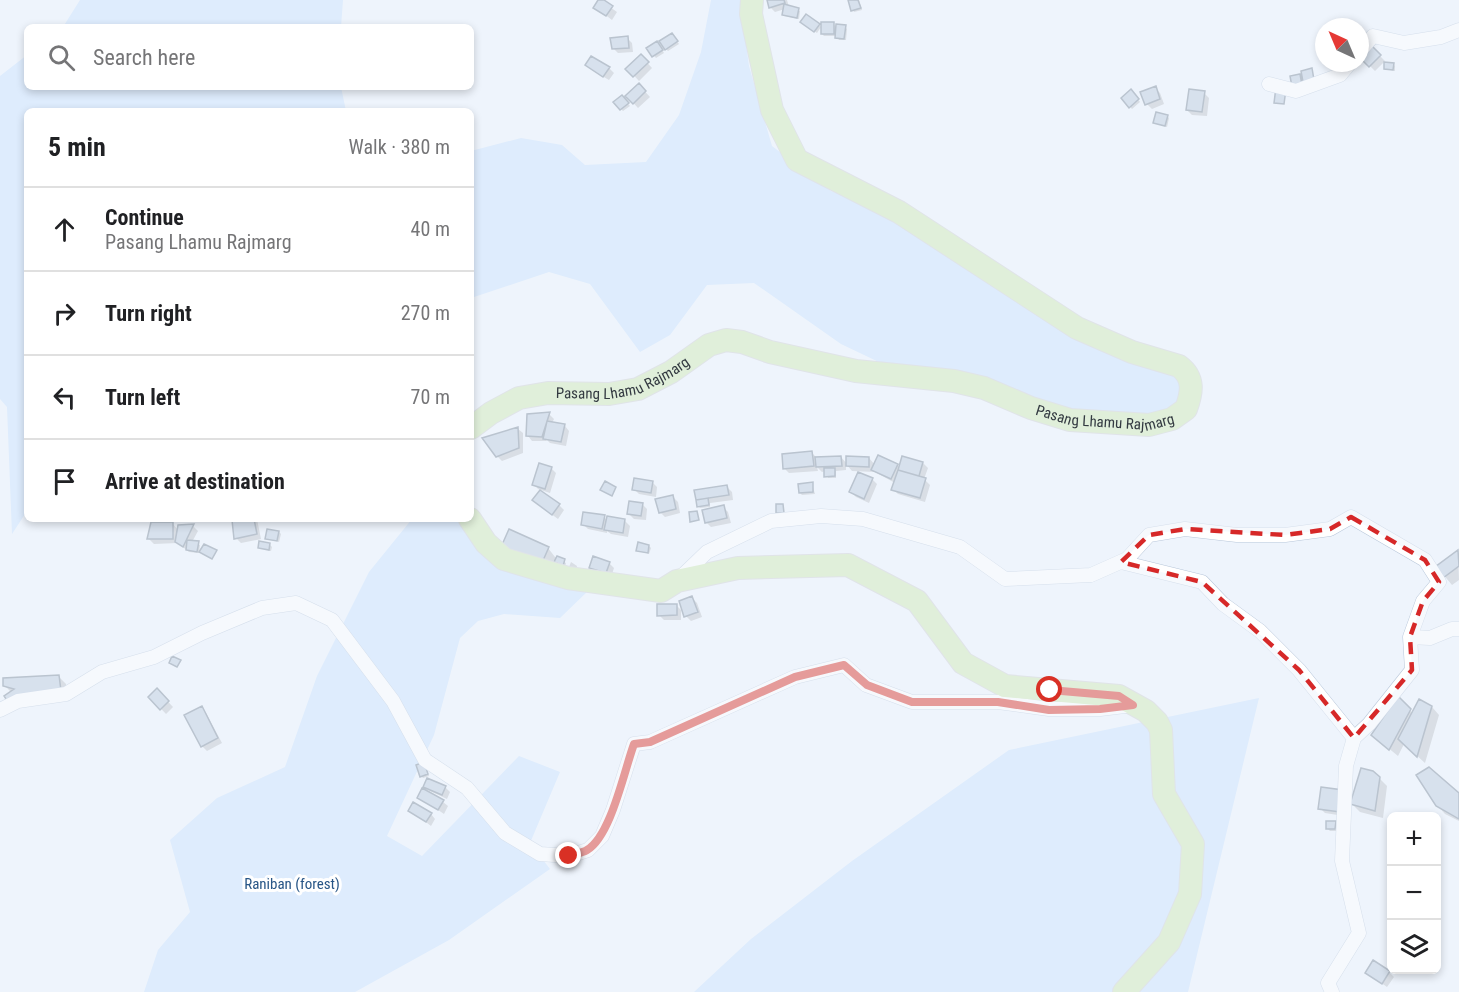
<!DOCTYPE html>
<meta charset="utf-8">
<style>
body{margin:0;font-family:"Roboto Condensed",sans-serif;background:#f6f6f6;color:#202124}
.controls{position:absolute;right:18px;bottom:18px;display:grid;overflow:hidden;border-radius:9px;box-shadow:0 3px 9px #0003}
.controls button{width:54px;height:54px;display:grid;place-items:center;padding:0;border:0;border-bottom:2px solid #e0e0e0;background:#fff;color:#202124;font:30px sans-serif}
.compass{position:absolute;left:1315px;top:18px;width:54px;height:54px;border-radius:50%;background:#fff;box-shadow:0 3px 9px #0003;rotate:316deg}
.stop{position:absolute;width:18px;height:18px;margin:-14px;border:4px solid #d93025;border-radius:50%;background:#fff}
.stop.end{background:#d93025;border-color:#fff;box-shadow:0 2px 6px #0008}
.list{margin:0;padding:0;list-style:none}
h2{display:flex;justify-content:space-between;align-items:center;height:78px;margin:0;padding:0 24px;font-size:26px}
h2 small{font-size:20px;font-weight:400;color:#757577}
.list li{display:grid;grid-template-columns:39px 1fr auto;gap:18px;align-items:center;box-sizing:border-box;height:84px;padding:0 24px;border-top:2px solid #e0e0e0}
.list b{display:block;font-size:22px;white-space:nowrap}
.list p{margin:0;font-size:20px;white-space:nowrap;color:#757577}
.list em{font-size:20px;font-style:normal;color:#757577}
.icon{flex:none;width:33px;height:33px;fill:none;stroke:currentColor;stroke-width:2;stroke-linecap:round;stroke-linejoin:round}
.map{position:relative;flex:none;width:1459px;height:992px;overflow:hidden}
.search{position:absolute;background:#fff;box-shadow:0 3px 9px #0003;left:24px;top:24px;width:450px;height:66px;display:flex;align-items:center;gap:15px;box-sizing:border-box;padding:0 21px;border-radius:9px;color:#757577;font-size:22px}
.panel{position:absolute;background:#fff;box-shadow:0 3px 9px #0003;left:24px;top:108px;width:450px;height:414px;border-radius:9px}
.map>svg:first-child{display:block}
.green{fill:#c9e2fe}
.shadow{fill:#0003}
.building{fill:#bac9dc;stroke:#7a899a;stroke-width:1.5}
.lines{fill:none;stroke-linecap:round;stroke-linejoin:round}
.minor-casing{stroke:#b8c7da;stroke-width:15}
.primary-casing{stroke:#ced0d1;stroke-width:24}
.minor{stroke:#fff;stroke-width:14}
.primary{stroke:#cfe9b2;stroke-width:22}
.route{stroke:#d93025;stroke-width:8}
.marked{fill:none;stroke:#d62828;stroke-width:4.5;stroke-dasharray:12 8;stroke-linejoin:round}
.labels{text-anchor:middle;stroke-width:6;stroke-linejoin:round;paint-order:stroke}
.street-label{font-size:15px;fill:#333a41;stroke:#fff}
.park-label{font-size:15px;fill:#275586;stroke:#fff}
</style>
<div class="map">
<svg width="1459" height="992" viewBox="0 0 1459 992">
<rect width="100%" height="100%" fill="#eef4fc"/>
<path class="green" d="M80 0H343L341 27H63Z
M711 0H740L749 66 772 146 831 191 901 218 1168 371 1182 384V399L1168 410 1146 415 1069 412 883 364 841 344 754 283 707 285 670 335 640 352 590 284 549 272 471 298V151L521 138 562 145 585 165 646 162 679 115 701 52Z
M27 55V87H341L346 111H27V511L12 534 7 407 0 399V76Z
M412 519H463L478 546 590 589 560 618 504 614 478 621 460 638 434 735 387 836 422 856 519 756 560 772 530 843 550 869 449 940 355 992H144L158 950 190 912 170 840 217 798 285 767 317 676 369 572Z
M1259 698 1188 992H694L751 939 852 861 1009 750Z"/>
<path class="shadow" d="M600 0 617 12 612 20 595 7Z
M768 0H787L789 7 800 11 799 19 785 16 783 14 785 9 775 12 770 7Z
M849 0H859L862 10 854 12Z
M806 16 821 27 817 33 804 24Z
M833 24 837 28 845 27 847 29 846 40H839L837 36H824L822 34Z
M674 37 679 44 668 51 666 49Z
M627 38 632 43 633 52 618 53 613 48Z
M659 45 664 53 656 58 648 49Z
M1372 48 1385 61 1375 71 1362 58Z
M641 56 652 68 639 81 628 69Z
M1393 64 1395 66V71L1385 69Z
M609 68 614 73 609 80 592 70Z
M639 85 650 97 638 108 627 96Z
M1155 88 1160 93 1164 104 1152 109 1147 104Z
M1131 91 1140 102 1132 109 1123 98Z
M1204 93 1209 98 1207 116 1192 115 1187 110Z
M624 99 630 106 623 111 621 109Z
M1167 116 1169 118 1167 127 1155 122Z
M549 414 554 419 552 423 565 426 569 431 566 446 550 443 547 440 546 441H532L528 436Z
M518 429 523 433V453L502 461 497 456Z
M812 453 817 458 841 457 847 464 869 458 875 465H897L900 468 903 458 923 463 928 468 924 479 930 485 925 502 898 494 893 489 895 483 875 472 852 471 846 464V470L836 471V478H828L825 471 822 472 817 467 818 471 789 473 784 468Z
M551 468 556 473 550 493 538 489 534 484Z
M872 479 877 484 869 503 856 497 851 492Z
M652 482 657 487 656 497 639 494 634 489Z
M812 484 815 494 802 495 800 493Z
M727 487 732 492 733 500 710 503V507L700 508 698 506 696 492Z
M673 497 678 502 680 513 665 517 660 512Z
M642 504 647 509 646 520 634 519 629 514Z
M539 505H559L564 510 558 519Z
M723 507 728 512 731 523 711 527 706 522Z
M604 517 607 520 625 521 630 526 628 537 611 534 607 531V533L588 529 583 524Z
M239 519H257L261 539 241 543 236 538 234 521Z
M172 523 178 530 179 526H193L198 531 192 542 200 545 199 553 189 552 178 543 154 544 149 539Z
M510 531 548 548 555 557 566 563 565 567 554 560 549 572Z
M279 532 281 534 279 542 267 538Z
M270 545 272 547 271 551 260 548Z
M649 546 651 548 649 554 638 550Z
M1458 551 1459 580 1452 585 1437 567Z
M571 562 577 566 576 571 569 567Z
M609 563 614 568 611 577 596 573 591 568Z
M692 598 697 603 702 617 691 621 686 616Z
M676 605 681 610V620H664L659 615Z
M58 676 66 684 68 698 12 693 4 685Z
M157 690 173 707 166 714 150 697Z
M1398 698 1413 714 1432 707 1439 715 1425 763 1404 744 1398 756 1381 742Z
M201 708 206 713 222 743 207 751 202 746Z
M426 766 429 776 423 778 421 776Z
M1379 778 1387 786 1383 818 1360 812 1352 804Z
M425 787H445L450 792 447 799 430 791Z
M1342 792 1344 816 1325 813 1320 808Z
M1459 794V821L1445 814 1437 805Z
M419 797 443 802 448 806 444 814Z
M410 810 431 814 435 819 431 826Z
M1335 823 1337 825V831H1330L1328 829Z
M1366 972H1389L1394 977 1387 987Z"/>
<path class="building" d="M598 0H604L613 6 606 16 593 8Z
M767 0H784L785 3 769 8Z
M848 0H858L861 8 851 11Z
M784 4 799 8 797 18 782 15Z
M806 14 820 24 814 32 800 22Z
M821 22H834V34H821Z
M836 24 846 25 844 39 835 38Z
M672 33 678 41 665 50 659 41Z
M628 36 629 48 612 49 610 38Z
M657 41 663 50 652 57 646 48Z
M1372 46 1381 55 1369 67 1360 58Z
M641 54 649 62 633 77 625 69Z
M591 56 610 67 603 77 585 65Z
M1384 62 1394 63 1393 70 1384 69Z
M1312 68 1314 80 1303 82 1301 71Z
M1300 74 1302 85 1292 87 1290 76Z
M639 83 646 91 633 104 625 96Z
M1156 86 1160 99 1145 105 1140 92Z
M1276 87 1286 89 1284 104 1274 103Z
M1131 89 1139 99 1129 108 1121 98Z
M1189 89 1205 91 1202 112 1186 110Z
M622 95 629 103 620 110 613 102Z
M1156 112 1168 115 1165 126 1153 123Z
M550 412 542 437 526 436 527 414Z
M547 421 565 424 561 442 543 439Z
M518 427 519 448 496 457 482 438Z
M812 451 814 466 783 469 782 454Z
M878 455 898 464 891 479 871 470Z
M841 456 842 466 816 467 815 457Z
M846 456 869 457V467L846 466Z
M902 456 923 462 919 476 898 470Z
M539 463 552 467 545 489 532 485Z
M824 468H835V476L824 477Z
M898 470 926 478 920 498 891 490Z
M858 472 873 478 864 499 849 492Z
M634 478 653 481 651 493 632 490Z
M605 481 616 487 612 496 600 490Z
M813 482V492L799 493 798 484Z
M727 485 729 495 696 500 694 490Z
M540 490 560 504 552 515 532 500Z
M673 495 676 509 659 513 655 499Z
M708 498 709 505 697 507 696 500Z
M629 501 643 503 641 516 627 514Z
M776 504H783L784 513H776Z
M724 505 727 518 705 523 702 510Z
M697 511 699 520 690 522 689 512Z
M583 512 605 515 602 529 581 525Z
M607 516 625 519 623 533 604 530Z
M254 519 257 534 234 539 232 520Z
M151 522H173V539H147Z
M194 524 183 547 175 542 178 525Z
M267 529 279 531 277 541 265 539Z
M509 529 549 547 541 565 501 547Z
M187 540 199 541 197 552 186 550Z
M259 541 270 543 269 550 258 548Z
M638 542 649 545 648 553 636 551Z
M204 544 217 550 212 559 199 552Z
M1458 550 1459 566 1443 578 1435 567Z
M557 556 565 559 563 566 554 562Z
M593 556 610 562 606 573 589 568Z
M692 596 698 612 684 617 679 601Z
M657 604H677V615L657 616Z
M172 656 181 660 177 667 169 663Z
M59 675 61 691 8 702 4 696 14 689 3 686V678Z
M157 688 169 701 160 710 148 697Z
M1398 696 1411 709 1389 750 1371 735Z
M1419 699 1432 706 1417 757 1398 739Z
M202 706 218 738 201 747 184 715Z
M424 762 428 774 420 777 416 765Z
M1429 767 1459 793V819L1436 806 1416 775Z
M1361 768 1373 771 1380 777 1375 811 1350 804Z
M427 778 446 786 442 795 423 787Z
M1321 787 1343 790 1340 812 1318 809Z
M422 788 444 800 438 810 417 798Z
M413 802 432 813 426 822 408 811Z
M1326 821H1336L1335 829H1326Z
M1373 960 1390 971 1382 984 1365 973Z"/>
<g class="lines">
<g class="minor-casing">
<path id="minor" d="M1360 51 1373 36 1404 43 1441 37 1459 30
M1269 84 1296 91 1340 75 1350 63
M681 577 707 552 771 521 821 516 863 519 960 547 1005 579 1091 575 1127 559 1149 535 1185 529 1237 535H1285L1330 529 1351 517 1425 560 1439 582 1423 601 1410 637 1412 670 1369 724 1354 738 1299 670 1260 631 1223 604 1202 582 1121 562
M1410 637 1430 638 1452 629H1459
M0 710 18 701 66 694 102 672 154 657 202 633 262 608 296 603 332 620 393 701 425 760 467 788 505 833 540 854 569 856 588 850 602 836 613 810 634 744 650 742 795 677 844 665 866 685 912 702H998L1049 709H1100L1133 705
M1332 992 1328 983 1359 933 1342 861 1346 766 1354 738"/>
</g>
<g class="primary-casing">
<g id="primary">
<path id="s1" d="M471 428 491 413 519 398 548 393 609 394 638 389 671 372 709 345 726 340 742 342 770 352 856 371 954 381 984 388 1031 408 1070 420 1149 425 1172 419 1186 409C1192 393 1195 378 1179 366L1132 352 1077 328 899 212 797 160 772 110 751 14 752 0"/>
<path d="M470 519 486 543 504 559 568 578 661 591 677 581 738 568 848 565 917 601 963 663 1005 686 1119 696 1146 711 1157 722 1161 730 1164 794 1193 844 1190 894 1169 942 1124 992"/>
</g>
</g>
<use href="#minor" class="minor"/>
<use href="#primary" class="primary"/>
</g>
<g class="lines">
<path class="route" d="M569 856C575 854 582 853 587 850 611 836 624 771 634 744L650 742 795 677 844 665 867 685 912 702H998L1049 710 1100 709 1133 705 1119 696 1050 690"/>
</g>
<path d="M0 0H1459V992H0ZM1351 517 1425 560 1439 582 1423 601 1410 637 1412 670 1354 738 1299 670 1202 582 1121 562 1149 535 1185 529 1285 535 1330 529Z" fill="#eef4fc" fill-opacity=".55" fill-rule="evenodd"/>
<path class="marked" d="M1351 517 1425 560 1439 582 1423 601 1410 637 1412 670 1354 738 1299 670 1202 582 1121 562 1149 535 1185 529 1285 535 1330 529Z"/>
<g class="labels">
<g class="street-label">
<text dy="5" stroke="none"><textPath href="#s1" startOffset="164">Pasang Lhamu Rajmarg</textPath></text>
<text dy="5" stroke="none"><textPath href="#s1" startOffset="668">Pasang Lhamu Rajmarg</textPath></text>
</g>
<g class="park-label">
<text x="292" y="889">Raniban (forest)</text>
</g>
</g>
</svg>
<div class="controls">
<button>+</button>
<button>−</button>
<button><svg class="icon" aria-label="layers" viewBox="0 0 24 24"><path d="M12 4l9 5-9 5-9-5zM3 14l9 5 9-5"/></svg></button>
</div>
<svg class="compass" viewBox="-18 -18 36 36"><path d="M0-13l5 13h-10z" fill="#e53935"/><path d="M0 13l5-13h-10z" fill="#757577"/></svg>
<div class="stop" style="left:1050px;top:690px"></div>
<div class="stop end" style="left:569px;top:856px"></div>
<div class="search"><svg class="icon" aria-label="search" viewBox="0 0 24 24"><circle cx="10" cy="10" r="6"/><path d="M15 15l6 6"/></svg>Search here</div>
<section class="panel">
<h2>5 min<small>Walk · 380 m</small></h2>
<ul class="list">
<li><svg class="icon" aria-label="ahead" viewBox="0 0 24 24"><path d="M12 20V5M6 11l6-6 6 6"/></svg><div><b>Continue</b><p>Pasang Lhamu Rajmarg</p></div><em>40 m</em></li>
<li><svg class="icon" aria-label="right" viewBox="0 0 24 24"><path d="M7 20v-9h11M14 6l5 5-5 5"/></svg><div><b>Turn right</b></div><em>270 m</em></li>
<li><svg class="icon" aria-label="left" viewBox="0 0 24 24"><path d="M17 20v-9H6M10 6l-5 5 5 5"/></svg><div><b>Turn left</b></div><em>70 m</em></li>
<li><svg class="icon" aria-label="arrive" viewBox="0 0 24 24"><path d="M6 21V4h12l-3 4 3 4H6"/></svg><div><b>Arrive at destination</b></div></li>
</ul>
</section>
</div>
